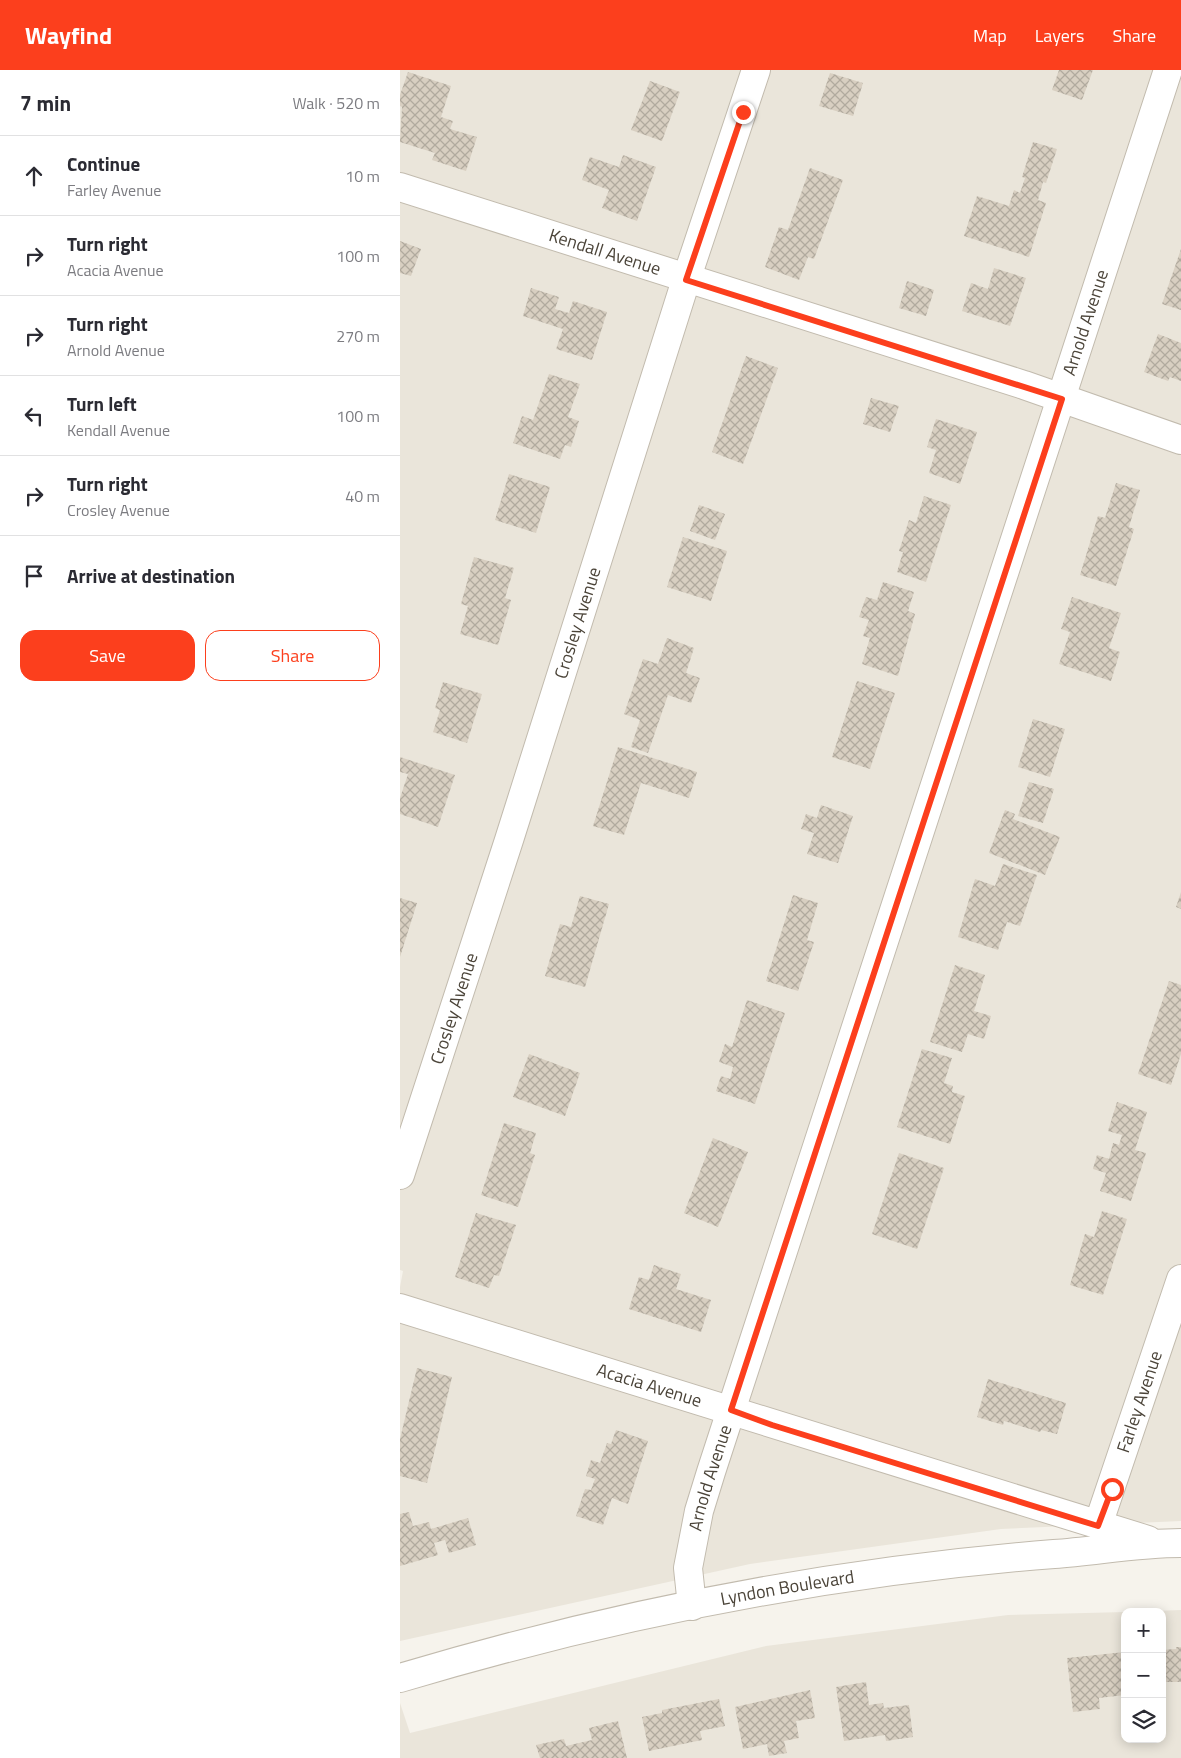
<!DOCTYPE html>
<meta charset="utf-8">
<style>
body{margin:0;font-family:"Titillium Web",sans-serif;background:#f2f2f3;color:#2b2b33}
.controls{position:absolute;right:15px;bottom:15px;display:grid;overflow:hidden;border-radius:10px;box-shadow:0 2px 12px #0003}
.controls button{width:45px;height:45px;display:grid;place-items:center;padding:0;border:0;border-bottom:1px solid #e1e1e2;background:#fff;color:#2b2b33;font:25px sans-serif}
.stop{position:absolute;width:15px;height:15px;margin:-11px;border:4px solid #fc3f1d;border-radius:50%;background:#fff}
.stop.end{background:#fc3f1d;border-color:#fff;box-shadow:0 1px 5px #0008}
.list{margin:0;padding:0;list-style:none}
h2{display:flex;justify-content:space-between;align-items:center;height:65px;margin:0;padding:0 20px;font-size:21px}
h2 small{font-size:16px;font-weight:400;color:#7c7c81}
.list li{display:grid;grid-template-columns:32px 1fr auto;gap:15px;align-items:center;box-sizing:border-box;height:80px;padding:0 20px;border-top:1px solid #e1e1e2}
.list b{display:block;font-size:19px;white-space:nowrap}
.list p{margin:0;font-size:16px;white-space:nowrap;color:#7c7c81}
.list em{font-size:16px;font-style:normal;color:#7c7c81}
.actions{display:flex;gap:10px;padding:15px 20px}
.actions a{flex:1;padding:11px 0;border:1px solid #fc3f1d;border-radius:15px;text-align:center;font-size:18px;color:#fc3f1d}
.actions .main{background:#fc3f1d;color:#fff}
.icon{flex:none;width:28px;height:28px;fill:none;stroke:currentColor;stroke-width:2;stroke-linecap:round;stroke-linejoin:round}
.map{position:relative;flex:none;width:781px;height:1688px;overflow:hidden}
header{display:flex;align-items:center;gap:30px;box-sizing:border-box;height:70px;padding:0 25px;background:#fc3f1d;color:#fff}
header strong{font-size:24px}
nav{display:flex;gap:28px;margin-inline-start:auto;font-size:18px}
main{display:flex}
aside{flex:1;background:#fff}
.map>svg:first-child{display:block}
.residential{fill:#eae5da}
.building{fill:url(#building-cross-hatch)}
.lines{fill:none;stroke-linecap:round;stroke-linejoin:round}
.street-casing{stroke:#c2bbae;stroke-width:30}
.street{stroke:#fff;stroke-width:28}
.route{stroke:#fc3f1d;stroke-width:6}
.labels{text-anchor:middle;stroke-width:4.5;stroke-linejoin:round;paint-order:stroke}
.street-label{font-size:18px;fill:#4b4439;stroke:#fff}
</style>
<header>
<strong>Wayfind</strong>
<nav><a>Map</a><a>Layers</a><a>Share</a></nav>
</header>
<main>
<aside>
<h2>7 min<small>Walk · 520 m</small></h2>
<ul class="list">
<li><svg class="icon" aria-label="ahead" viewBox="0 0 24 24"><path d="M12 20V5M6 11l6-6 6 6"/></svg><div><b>Continue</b><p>Farley Avenue</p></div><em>10 m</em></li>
<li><svg class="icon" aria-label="right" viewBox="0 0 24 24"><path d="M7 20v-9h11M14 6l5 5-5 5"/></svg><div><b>Turn right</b><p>Acacia Avenue</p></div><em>100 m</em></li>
<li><svg class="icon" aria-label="right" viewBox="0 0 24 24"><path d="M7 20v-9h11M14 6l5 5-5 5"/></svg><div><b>Turn right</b><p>Arnold Avenue</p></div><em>270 m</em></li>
<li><svg class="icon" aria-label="left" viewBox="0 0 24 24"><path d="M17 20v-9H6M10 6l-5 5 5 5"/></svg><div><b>Turn left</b><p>Kendall Avenue</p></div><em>100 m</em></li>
<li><svg class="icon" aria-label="right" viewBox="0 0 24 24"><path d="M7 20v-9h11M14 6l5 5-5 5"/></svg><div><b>Turn right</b><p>Crosley Avenue</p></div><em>40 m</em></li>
<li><svg class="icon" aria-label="arrive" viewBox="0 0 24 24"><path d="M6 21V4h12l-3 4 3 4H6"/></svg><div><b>Arrive at destination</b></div></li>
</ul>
<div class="actions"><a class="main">Save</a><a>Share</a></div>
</aside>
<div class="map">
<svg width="781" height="1688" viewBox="0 0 781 1688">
<defs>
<pattern id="building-cross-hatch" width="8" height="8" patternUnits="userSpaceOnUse" patternTransform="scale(1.25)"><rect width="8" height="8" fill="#d8cfc1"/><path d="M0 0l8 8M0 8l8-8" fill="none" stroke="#b1aa9e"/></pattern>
</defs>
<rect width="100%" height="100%" fill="#f6f3ec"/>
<path class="residential" d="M0 0H781V1451L601 1459 350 1494 0 1571V1217L3 1201 0 1200Z
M781 1540V1688H0V1633L10 1663 366 1576 608 1545 725 1542V1669H762V1542H728Z"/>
<path class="building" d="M659 0H693L682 30 652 20Z
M8 2 51 16 41 47 53 51 50 59 77 67 66 101 32 90 35 83 0 72 2 37 0 36V25Z
M430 3 463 13 453 46 419 36Z
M250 11 280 22 262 71 231 60Z
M633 72 657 79 646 113 643 112 638 130 646 133 629 187 564 166 577 126 609 136 614 120 620 123 625 108 622 107Z
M223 85 256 97 237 151 202 138 209 120 182 110 190 87 219 97Z
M410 98 443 110 414 189 408 187 399 210 365 197 379 157 388 160Z
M0 171 21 179 11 206 0 203Z
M781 179V240L762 234Z
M594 198 626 208 610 256 562 241 571 213 588 219Z
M507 211 534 220 526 246 499 238Z
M131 218 159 227 155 239 169 243 173 231 207 242 192 290 156 279 163 259 123 246Z
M758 264 781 273V311L770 307 768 311 744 302Z
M346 286 378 298 343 394 312 382Z
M149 304 180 314 168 347 179 351 171 377 165 375 160 389 113 373 122 346 133 350Z
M471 328 499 336 490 362 463 354Z
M536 349 577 362 560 414 529 403 536 380 527 377Z
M109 404 150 417 136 463 95 450Z
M716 413 740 420 729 457 734 459 716 516 680 505 698 446 705 448Z
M524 426 551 435 526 512 497 502 503 482 499 481 509 450 516 453Z
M299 435 325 444 315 470 290 461Z
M283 467 327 481 311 531 267 517Z
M74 487 114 498 105 528 111 530 98 575 60 564 68 536 61 534Z
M483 512 514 522 508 541 515 544 498 606 462 594 470 568 463 566 469 550 459 547 466 527 477 530Z
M672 527 721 543 709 578 720 582 711 611 659 594 670 562 661 559Z
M267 568 294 578 286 603 300 608 291 633 268 625 248 683 231 677 240 650 224 644 243 589 258 594Z
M457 611 495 623 470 699 432 687Z
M43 612 82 624 67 673 33 662 40 640 35 638Z
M633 649 665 659 650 707 618 697Z
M218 677 297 702 289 728 241 713 224 765 193 756Z
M0 687 55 705 38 757 0 744V728L8 704 0 702Z
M629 712 654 719 643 753 618 746Z
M421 735 453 746 438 793 407 784 414 763 401 759 406 744 417 748Z
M605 740 615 744 613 749 660 767 645 805 589 783Z
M603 794 637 805 620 856 607 852 598 880 558 867 575 809 595 816Z
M781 822V839L776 837Z
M393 825 418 833 407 870 414 872 398 921 366 911Z
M180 826 209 834 185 917 145 906 160 854 171 857Z
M0 828 17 833 0 887Z
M555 895 585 905 574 941 591 946 584 969 568 964 562 982 530 972Z
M769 911 781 915V984L771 1015 738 1004Z
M347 930 385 943 355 1034 316 1021 321 1006 330 1009 333 997 319 992 325 974 332 977Z
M522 979 552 988 544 1013 553 1016 552 1022 565 1026 550 1074 497 1057Z
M129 984 180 1003 165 1046 113 1027Z
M717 1032 747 1042 735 1080 746 1083 731 1131 700 1121 706 1103 693 1099 697 1085 709 1089 713 1073 719 1075 722 1065 708 1061Z
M104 1053 136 1063 130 1083 135 1085 118 1137 81 1125Z
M313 1068 348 1082 318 1157 284 1143Z
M499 1083 544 1098 517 1179 472 1164Z
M702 1141 727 1149 703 1225 670 1215 685 1164 694 1167Z
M76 1143 116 1155 99 1206 94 1205 89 1218 55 1207Z
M254 1195 281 1204 276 1219 311 1230 301 1262 229 1239 239 1207 249 1210Z
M17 1298 52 1307 27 1413 0 1406V1369Z
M588 1309 666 1333 657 1364 641 1360 640 1362 604 1351 603 1355 577 1347Z
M216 1360 248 1371 228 1434 212 1428 203 1455 176 1446 185 1419 191 1420 195 1409 186 1406 191 1390 200 1393 207 1373 211 1374Z
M9 1442 13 1456 29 1452 31 1459 68 1448 76 1475 49 1483 45 1470 34 1473 38 1485 0 1496V1444Z
M776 1577H781V1612H762V1580L776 1579Z
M725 1582V1625L699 1628 700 1639 673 1642 667 1588Z
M466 1612 469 1635 483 1633 484 1638 509 1635 513 1667 486 1671 485 1665 444 1671 436 1617Z
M410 1620 415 1648 396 1651 399 1668 384 1671 387 1683 369 1686 367 1674 343 1679 335 1637Z
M319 1629 325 1656 300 1661 302 1670 249 1681 242 1647 262 1643V1640Z
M218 1651 227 1688H140L136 1675 164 1669 166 1676 192 1670 189 1658Z"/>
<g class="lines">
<g class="street-casing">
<g id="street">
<path id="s1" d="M0 117 624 315 781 370"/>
<path id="s2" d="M0 1105 109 770 286 210 356 0"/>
<path id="s3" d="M0 1238 748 1470"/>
<path id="s4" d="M698 1455 781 1209"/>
<path id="s5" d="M292 1536 288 1498 299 1441 311 1402 768 0"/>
<path id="s6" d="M0 1608C211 1545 434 1501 654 1484 696 1481 739 1473 781 1473"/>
</g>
</g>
<use href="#street" class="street"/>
</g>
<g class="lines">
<path class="route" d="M343 42 286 210 662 329 331 1340 372 1355 698 1456 712 1419"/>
</g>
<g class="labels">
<g class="street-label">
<text dy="6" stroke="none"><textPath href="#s1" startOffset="215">Kendall Avenue</textPath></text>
<text dy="6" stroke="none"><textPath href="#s5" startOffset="1346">Arnold Avenue</textPath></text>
<text dy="6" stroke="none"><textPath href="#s2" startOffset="580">Crosley Avenue</textPath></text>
<text dy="6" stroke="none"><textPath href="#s2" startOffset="175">Crosley Avenue</textPath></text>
<text dy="6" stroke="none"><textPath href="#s3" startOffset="261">Acacia Avenue</textPath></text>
<text dy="6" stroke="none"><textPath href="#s4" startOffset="130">Farley Avenue</textPath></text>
<text dy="6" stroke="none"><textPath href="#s5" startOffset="131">Arnold Avenue</textPath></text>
<text dy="6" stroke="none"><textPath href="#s6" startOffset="398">Lyndon Boulevard</textPath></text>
</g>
</g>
</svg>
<div class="controls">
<button>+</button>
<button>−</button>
<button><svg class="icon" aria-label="layers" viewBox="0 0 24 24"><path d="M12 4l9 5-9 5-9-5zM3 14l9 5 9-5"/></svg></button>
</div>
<div class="stop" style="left:712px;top:1419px"></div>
<div class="stop end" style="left:343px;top:42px"></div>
</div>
</main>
